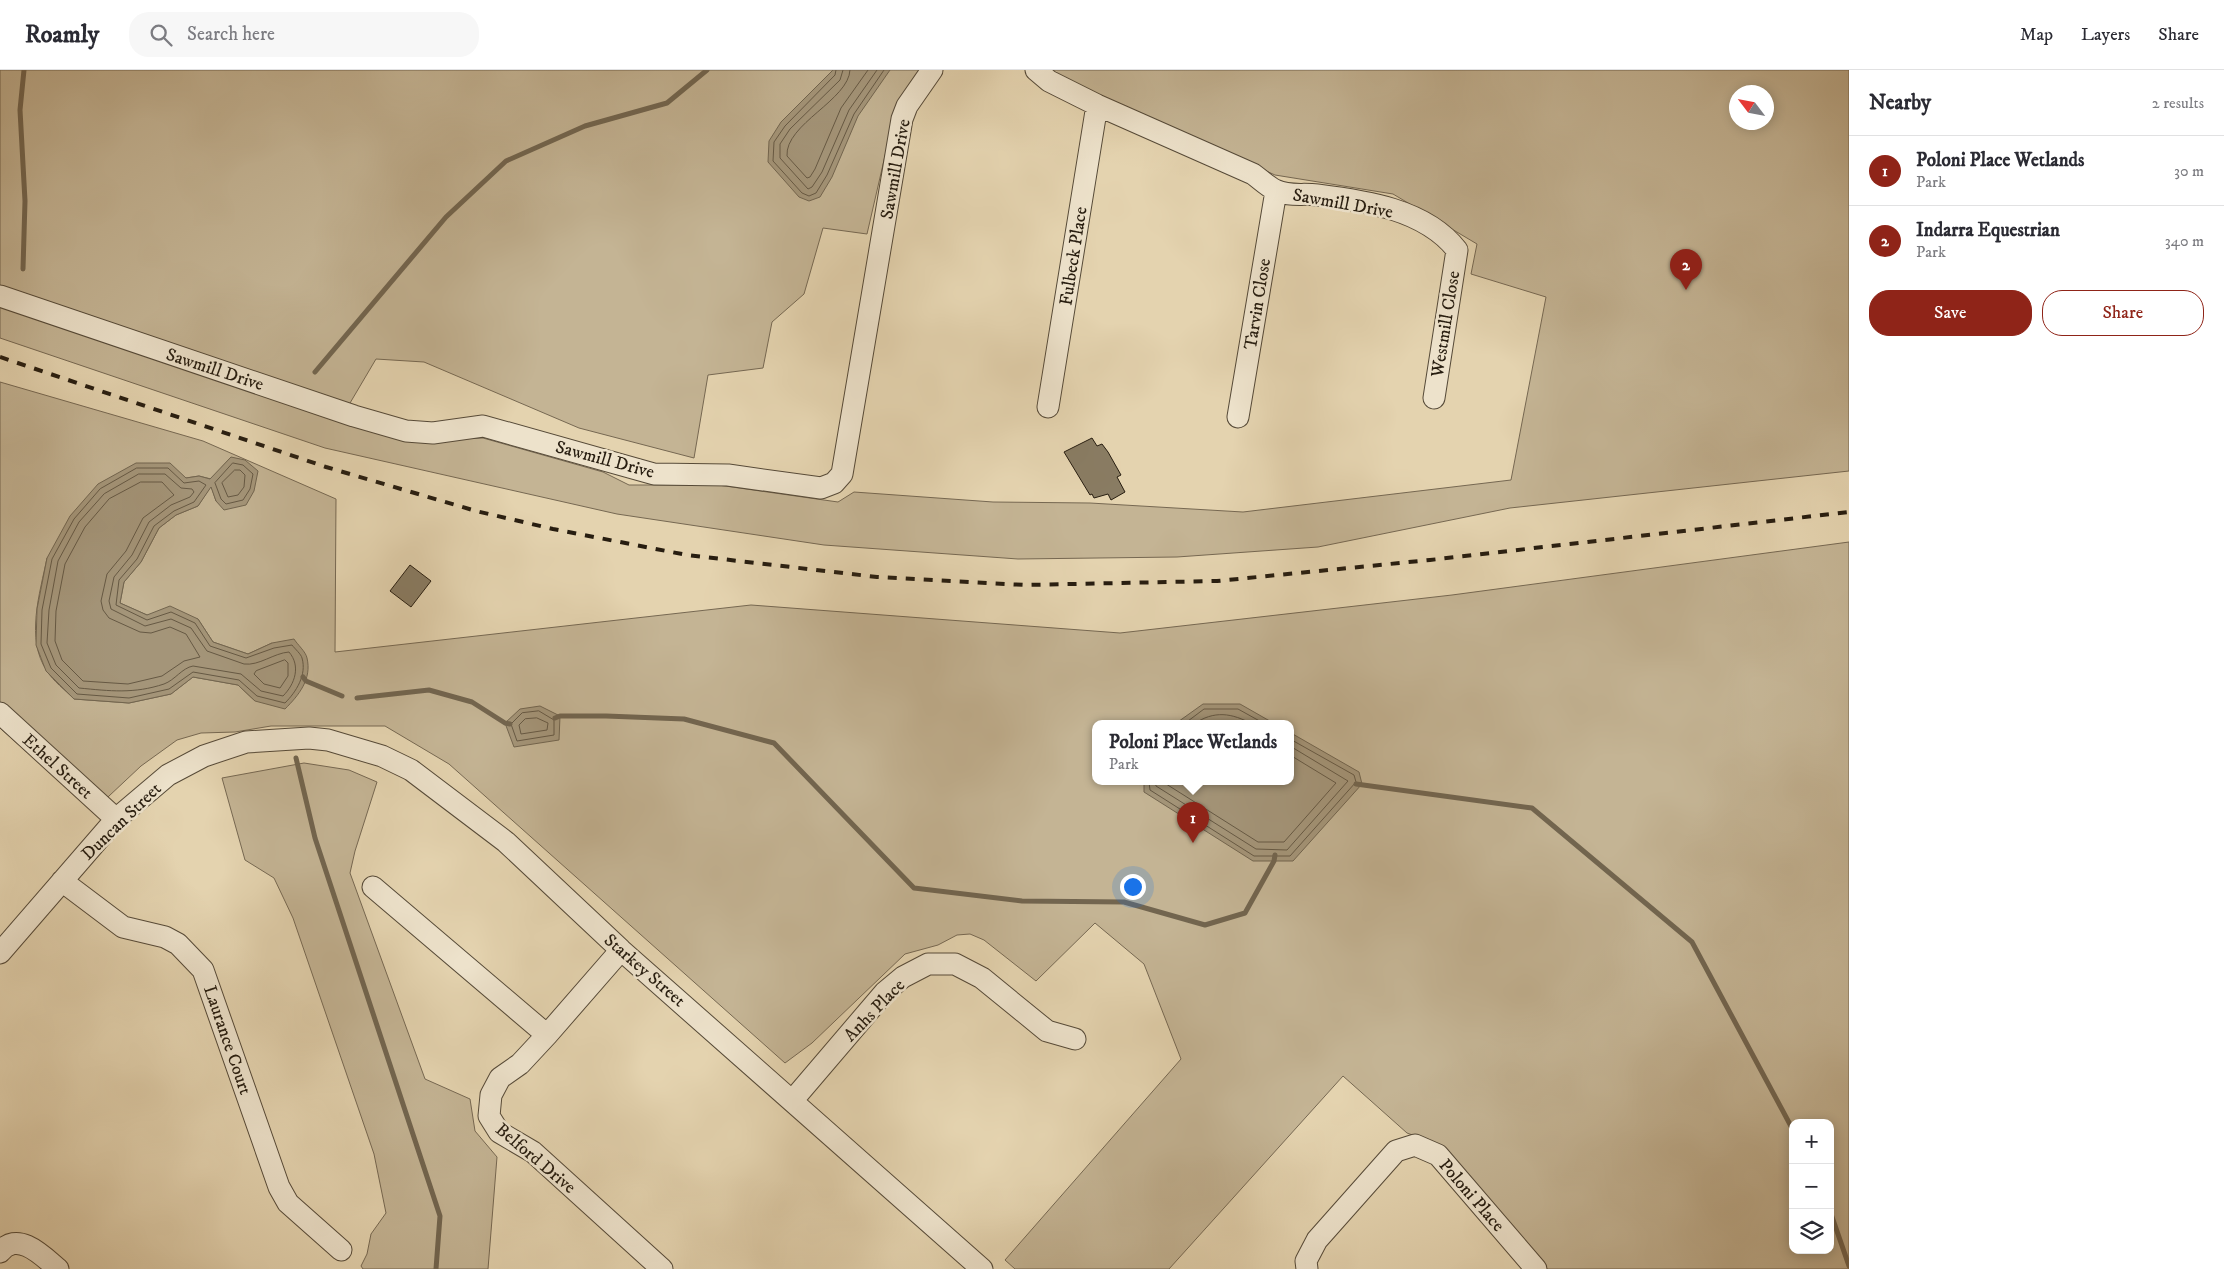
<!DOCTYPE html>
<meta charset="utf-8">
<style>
body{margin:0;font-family:"IM FELL DW Pica",serif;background:#f7f7f7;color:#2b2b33}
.controls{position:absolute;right:15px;bottom:15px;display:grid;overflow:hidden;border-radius:10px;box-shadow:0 2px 12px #0003}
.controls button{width:45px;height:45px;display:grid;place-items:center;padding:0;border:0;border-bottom:1px solid #e1e1e2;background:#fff;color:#2b2b33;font:25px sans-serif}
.compass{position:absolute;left:1729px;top:15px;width:45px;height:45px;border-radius:50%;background:#fff;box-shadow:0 2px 12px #0003;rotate:302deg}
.you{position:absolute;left:1132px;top:816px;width:18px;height:18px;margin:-12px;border:4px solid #fff;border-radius:50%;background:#1a73e8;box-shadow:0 0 0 8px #1a73e833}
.badge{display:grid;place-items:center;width:32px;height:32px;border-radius:50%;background:#8f2418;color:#fff;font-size:16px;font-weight:700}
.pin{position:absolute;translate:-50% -41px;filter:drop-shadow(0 1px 2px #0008)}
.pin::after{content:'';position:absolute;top:26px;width:18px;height:15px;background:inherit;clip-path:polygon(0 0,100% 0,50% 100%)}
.popup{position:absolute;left:1092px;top:650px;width:202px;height:65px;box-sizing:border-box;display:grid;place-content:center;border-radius:10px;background:#fff;filter:drop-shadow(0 1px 4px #0005);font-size:16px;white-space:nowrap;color:#7c7c81}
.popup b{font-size:19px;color:#2b2b33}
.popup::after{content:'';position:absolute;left:50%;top:100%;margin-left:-10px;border:10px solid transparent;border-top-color:#fff}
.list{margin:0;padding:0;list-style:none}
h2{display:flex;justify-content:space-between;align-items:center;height:65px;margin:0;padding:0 20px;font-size:21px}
h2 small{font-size:16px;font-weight:400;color:#7c7c81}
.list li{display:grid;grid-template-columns:32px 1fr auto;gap:15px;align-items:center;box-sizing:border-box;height:70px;padding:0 20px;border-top:1px solid #e1e1e2}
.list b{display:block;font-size:19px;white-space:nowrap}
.list p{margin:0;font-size:16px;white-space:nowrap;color:#7c7c81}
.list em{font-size:16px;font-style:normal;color:#7c7c81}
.actions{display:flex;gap:10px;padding:15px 20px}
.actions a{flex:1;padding:11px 0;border:1px solid #8f2418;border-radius:20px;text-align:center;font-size:18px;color:#8f2418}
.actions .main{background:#8f2418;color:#fff}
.icon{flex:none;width:28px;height:28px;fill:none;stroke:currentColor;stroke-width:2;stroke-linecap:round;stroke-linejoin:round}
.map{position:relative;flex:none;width:1849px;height:1199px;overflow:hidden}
header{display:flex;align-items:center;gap:30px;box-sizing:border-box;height:70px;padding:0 25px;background:#fff;border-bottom:1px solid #e1e1e2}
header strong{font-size:24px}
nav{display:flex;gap:28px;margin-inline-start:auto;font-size:18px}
.search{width:350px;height:45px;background:#f7f7f7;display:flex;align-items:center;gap:12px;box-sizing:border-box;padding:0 18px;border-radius:20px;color:#7c7c81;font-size:19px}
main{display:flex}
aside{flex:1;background:#fff}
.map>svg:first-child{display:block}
.green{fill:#c4b494;stroke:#766852;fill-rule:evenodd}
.water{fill:#a49579;stroke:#72654f}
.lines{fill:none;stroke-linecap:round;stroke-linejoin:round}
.shore{stroke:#665944;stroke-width:1}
.stream{stroke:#72654f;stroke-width:5}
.building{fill:#897c63;stroke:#271d10}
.minor-casing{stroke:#564a38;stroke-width:23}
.minor{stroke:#ede2cb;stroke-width:21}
.rail{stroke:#271d10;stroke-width:4;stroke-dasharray:9 9;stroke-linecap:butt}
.labels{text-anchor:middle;stroke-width:5;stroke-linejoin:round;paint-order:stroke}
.street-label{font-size:18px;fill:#271d10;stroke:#ede2cb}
</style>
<header>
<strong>Roamly</strong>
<div class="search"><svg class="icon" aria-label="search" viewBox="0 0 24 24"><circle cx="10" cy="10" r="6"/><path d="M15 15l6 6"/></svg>Search here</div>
<nav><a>Map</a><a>Layers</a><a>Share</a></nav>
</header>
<main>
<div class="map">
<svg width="1849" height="1199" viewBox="0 0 1849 1199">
<rect width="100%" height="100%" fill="#e4d3af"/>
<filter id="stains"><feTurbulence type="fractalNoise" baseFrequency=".004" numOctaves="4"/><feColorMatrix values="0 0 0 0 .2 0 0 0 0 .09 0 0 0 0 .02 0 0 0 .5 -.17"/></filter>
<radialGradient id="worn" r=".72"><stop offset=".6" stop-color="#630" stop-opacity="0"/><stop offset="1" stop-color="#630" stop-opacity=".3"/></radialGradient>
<path class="green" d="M0 0H921L896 38 867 164 823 158 804 224 772 252 763 298 708 305 694 388 579 358 424 292 376 289 340 350 407 371 483 368 603 402 629 415H718L838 432 854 422 993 432 1090 433 1243 442 1511 410 1546 227 1471 204 1477 174 1393 124 1275 105 1058 7 1050 0H1849V401L1510 438 1318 477 1177 487 1018 489 824 475 617 444 325 378 0 268ZM1736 22H1766V52H1736Z
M0 312 203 371 336 429 335 582 751 535 1120 563 1452 525 1849 472V1199H1547L1442 1076 1407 1063 1343 1006 1169 1199H1015L1005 1190 1181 989 1144 894 1095 853 1036 911 984 870 970 864 957 865 938 875 905 884 812 973 785 993 449 694 385 656H271L235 662 201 663 177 670 141 696 93 741 0 658ZM231 387 216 431 211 416 198 436 176 445 159 458 141 492 124 512 120 533 147 545 198 549 213 572 248 584 272 573 255 631 238 615 193 607 171 624 129 633 74 629C65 620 53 611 47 601 25 569 40 523 47 488L186 408 199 406 211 409ZM1096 654H1290V712H1096ZM1793 1053H1830V1180H1793Z
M304 693 349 700 377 712 355 781 350 803 425 1009 470 1029 475 1061 497 1087 488 1199H363L361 1196 367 1184 371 1164 386 1143 374 1084 293 848 274 808 245 790 222 708Z"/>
<path class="water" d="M833 0H890L858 46 832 107 820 127 809 131 799 127 768 92 769 71 781 52Z
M231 387 245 390 258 401 254 421 246 435 224 440 216 431 211 417 198 436 176 445 159 458 141 492 124 512 120 533 147 545 170 536 198 549 213 572 248 584 272 573 294 569C297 574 306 582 307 588 312 609 299 625 285 639L255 631 238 615 193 607 171 624 129 633 74 629 46 601 36 575 37 539 47 488 70 446 98 414 136 393H170L186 408 199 406 210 409Z
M1203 634H1240L1275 654H1175Z
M540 636 560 646 559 670 514 677 505 653 520 639Z
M1291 663 1359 702 1362 714 1293 791H1253L1144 722V712H1290Z"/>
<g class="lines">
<path class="shore" d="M836 0 835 5 785 56 774 72 773 91 802 123 809 126 816 123 827 105 854 44 884 0
M843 0 840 10 790 59 780 74V88L808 119 812 117 822 102 849 40 877 0
M850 0C849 30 785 54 787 86L807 108 810 107 815 99 841 38 868 0
M233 393 243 395 253 404 250 419 243 430 226 434 221 429 215 413Z
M137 398H168L184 413 199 411 206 415 194 432 174 441 154 456 137 489 119 510 116 535 147 550 171 542 195 553 210 576 246 588 274 578 292 575C295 579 301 584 302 588 307 605 296 622 285 633L257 626 239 610 193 602 169 619 129 628 77 624 51 598 41 574 42 540 52 489 74 449 100 419Z
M235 400H240L245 405 244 417 238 425 228 427 222 413Z
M139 404H165L181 418 192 419 194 422 190 427 171 435 149 452 132 485 114 507 109 531 111 539 145 556 171 549 191 558 207 581 244 594C259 596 274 583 289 582 301 596 295 614 283 626L261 621 241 604 193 596C182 598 175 610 164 614 134 624 110 621 79 618L56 595 47 573 49 540 58 491 79 452 104 424Z
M141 412H162L174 425 143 448 126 481 107 504 101 531 103 540 109 548 140 562 151 563 170 557 186 564 200 587 184 591 162 606 128 614 83 611 62 590 55 571 56 541 65 494 85 457 109 429Z
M285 590 288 593V606L280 618 264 614 254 604 256 601Z
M539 641 554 650V665L517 671 511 654 522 643Z
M537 648 548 653 547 660 521 664 519 655 525 649Z
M1184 654 1204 639H1238L1265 654
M1194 654C1214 640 1232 643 1252 654
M1149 712 1150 720 1254 786H1290L1356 712 1354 705 1290 669
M1155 712 1156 716 1256 779 1287 780 1348 711 1290 676
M1163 712 1258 772H1284L1336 713 1290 685"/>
<path class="stream" d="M23 199 25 131 20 40 24 0
M315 302 446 147 506 91 585 56 667 33 707 0
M303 607 306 611 342 626
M357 628 429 620 472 632 505 653 510 654
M555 648 560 646H606L684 649 774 673 914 818 1022 831 1124 832 1205 855 1245 843 1274 791 1275 785
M296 688 315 768 440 1146 436 1199
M1356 714 1532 738 1692 872 1793 1060
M1830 1141 1849 1196"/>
</g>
<path class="building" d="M1092 368 1097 376 1102 374 1108 382 1121 405 1117 407 1125 422 1111 430 1108 424 1094 428 1092 424 1090 425 1064 382Z
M410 495 431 511 411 537 390 521Z"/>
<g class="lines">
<g class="minor-casing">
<path id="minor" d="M1036 0 1049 11 1097 35 1253 104C1260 109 1267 116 1275 120 1288 127 1303 123 1317 125 1365 131 1425 139 1457 180L1434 328
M0 226 354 346 406 361 433 363 483 356 654 404 728 405 821 418 834 413 842 404 902 49 907 36 932 0
M1048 337 1097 35
M1238 347 1276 121
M0 643 116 749
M62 811 123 857 165 867 178 874 203 900 279 1117 288 1133 341 1180
M373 817 547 965
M621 880 547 965 520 994 500 1008 491 1025 489 1046 499 1062 533 1082 662 1199
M0 883 116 749 168 705 204 686 246 672 309 668 328 670 382 686 411 700 506 772 621 880 982 1199
M792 1031 885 922 903 907 928 894H955L982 908 1047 961 1075 969
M0 1182C18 1160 43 1186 58 1199
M1307 1199 1306 1191 1317 1170 1396 1081 1415 1075 1438 1085 1536 1199"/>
</g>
<use href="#minor" class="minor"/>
<path class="rail" d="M0 287 326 397 476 441 553 459 687 485 877 507 1025 515 1217 511 1430 490 1849 442"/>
</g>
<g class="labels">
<g class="street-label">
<text transform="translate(895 99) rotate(-80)" y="6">Sawmill Drive</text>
<text transform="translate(1343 133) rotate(10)" y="6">Sawmill Drive</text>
<text transform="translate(1073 186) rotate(-81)" y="6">Fulbeck Place</text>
<text transform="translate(1257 234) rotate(-81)" y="6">Tarvin Close</text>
<text transform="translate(1445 254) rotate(-81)" y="6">Westmill Close</text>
<text transform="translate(215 299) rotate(18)" y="6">Sawmill Drive</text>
<text transform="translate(605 389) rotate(15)" y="6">Sawmill Drive</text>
<text transform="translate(58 696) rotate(42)" y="6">Ethel Street</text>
<text transform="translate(121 751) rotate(-44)" y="6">Duncan Street</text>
<text transform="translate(645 900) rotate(41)" y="6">Starkey Street</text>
<text transform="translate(874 940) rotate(-46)" y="6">Anhs Place</text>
<text transform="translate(228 970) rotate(71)" y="6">Laurance Court</text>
<text transform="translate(536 1088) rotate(40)" y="6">Belford Drive</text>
<text transform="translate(1472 1125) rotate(49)" y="6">Poloni Place</text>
</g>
</g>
<rect width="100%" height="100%" filter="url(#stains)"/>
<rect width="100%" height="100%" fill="url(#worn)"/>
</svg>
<div class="controls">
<button>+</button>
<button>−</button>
<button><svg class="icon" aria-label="layers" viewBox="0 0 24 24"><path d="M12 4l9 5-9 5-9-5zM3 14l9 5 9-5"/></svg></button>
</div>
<svg class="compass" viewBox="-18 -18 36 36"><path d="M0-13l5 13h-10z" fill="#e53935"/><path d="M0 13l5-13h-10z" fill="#7c7c81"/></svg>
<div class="you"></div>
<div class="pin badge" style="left:1193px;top:773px">1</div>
<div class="popup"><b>Poloni Place Wetlands</b>Park</div>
<div class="pin badge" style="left:1686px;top:220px">2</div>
</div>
<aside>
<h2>Nearby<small>2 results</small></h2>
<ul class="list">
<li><span class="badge">1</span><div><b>Poloni Place Wetlands</b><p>Park</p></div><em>30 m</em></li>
<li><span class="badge">2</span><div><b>Indarra Equestrian</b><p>Park</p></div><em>340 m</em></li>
</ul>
<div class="actions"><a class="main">Save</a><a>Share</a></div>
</aside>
</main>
